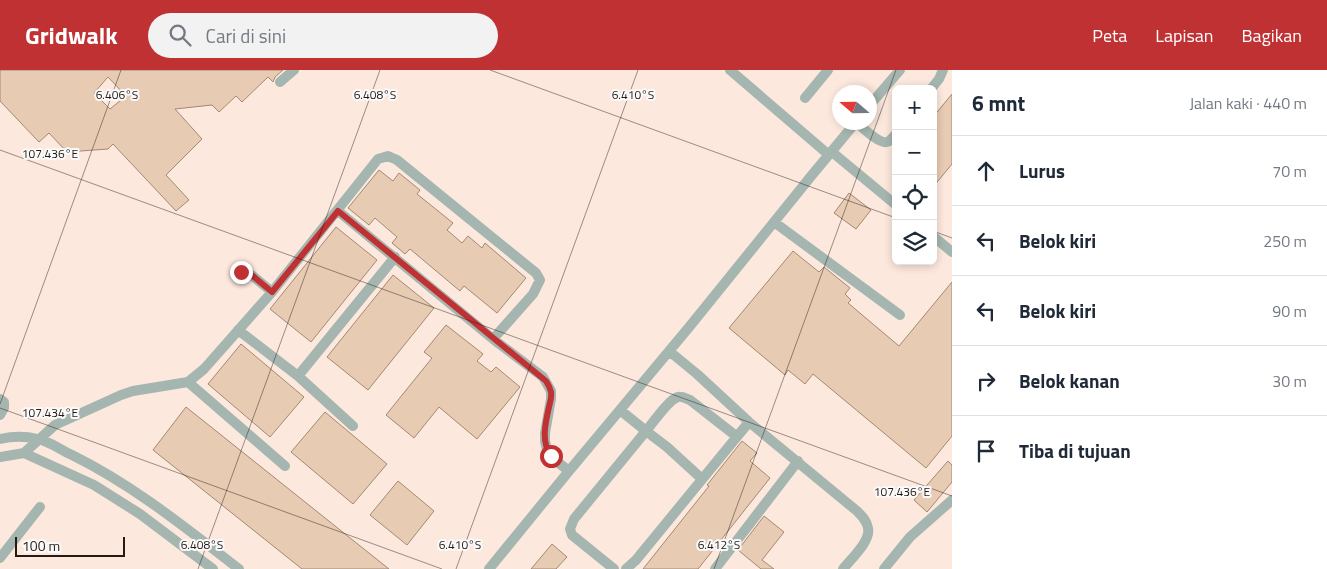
<!DOCTYPE html>
<html lang="id">
<meta charset="utf-8">
<style>
body{margin:0;font-family:"Titillium Web",sans-serif;background:#f2f2f3;color:#1f2937}
.controls{position:absolute;right:15px;top:15px;display:grid;overflow:hidden;border-radius:8px;box-shadow:0 2px 8px #0003}
.controls button{width:45px;height:45px;display:grid;place-items:center;padding:0;border:0;border-bottom:1px solid #e0e1e3;background:#fff;color:#1f2937;font:25px sans-serif}
.compass{position:absolute;left:832px;top:15px;width:45px;height:45px;border-radius:50%;background:#fff;box-shadow:0 2px 8px #0003;rotate:290deg}
.scale{position:absolute;left:15px;bottom:12px;width:110px;box-sizing:border-box;padding-left:5px;border:2px solid #261a14;border-top:0;font-size:14px;line-height:18px;white-space:nowrap;color:#261a14;-webkit-text-stroke:4px #fafafa;paint-order:stroke}
.stop{position:absolute;width:15px;height:15px;margin:-11px;border:4px solid #c03134;border-radius:50%;background:#fff}
.stop.end{background:#c03134;border-color:#fff;box-shadow:0 1px 5px #0008}
.list{margin:0;padding:0;list-style:none}
h2{display:flex;justify-content:space-between;align-items:center;height:65px;margin:0;padding:0 20px;font-size:21px}
h2 small{font-size:16px;font-weight:400;color:#747a83}
.list li{display:grid;grid-template-columns:32px 1fr auto;gap:15px;align-items:center;box-sizing:border-box;height:70px;padding:0 20px;border-top:1px solid #e0e1e3}
.list b{display:block;font-size:19px;white-space:nowrap}
.list em{font-size:16px;font-style:normal;color:#747a83}
.icon{flex:none;width:28px;height:28px;fill:none;stroke:currentColor;stroke-width:2;stroke-linecap:round;stroke-linejoin:round}
.map{position:relative;flex:none;width:952px;height:499px;overflow:hidden}
header{display:flex;align-items:center;gap:30px;box-sizing:border-box;height:70px;padding:0 25px;background:#c03134;color:#fff}
header strong{font-size:24px}
nav{display:flex;gap:28px;margin-inline-start:auto;font-size:18px}
.search{width:350px;height:45px;background:#f2f2f3;display:flex;align-items:center;gap:12px;box-sizing:border-box;padding:0 18px;border-radius:28px;color:#747a83;font-size:19px}
main{display:flex}
aside{flex:1;background:#fff}
.map>svg:first-child{display:block}
.building{fill:#e8cbb3;stroke:#a48972;fill-rule:evenodd}
.lines{fill:none;stroke-linecap:round;stroke-linejoin:round}
.minor{stroke:#a5b6b0;stroke-width:10}
.route{stroke:#c03134;stroke-width:6}
.ticks{fill:none;stroke:#261a14;stroke-width:1;stroke-opacity:0.45}
.ticks-label{font-size:12px;text-anchor:middle;fill:#261a14;stroke:#fafafa;stroke-width:4;stroke-linejoin:round;paint-order:stroke}
</style>
<header>
<strong>Gridwalk</strong>
<div class="search"><svg class="icon" aria-label="search" viewBox="0 0 24 24"><circle cx="10" cy="10" r="6"/><path d="M15 15l6 6"/></svg>Cari di sini</div>
<nav><a>Peta</a><a>Lapisan</a><a>Bagikan</a></nav>
</header>
<main>
<div class="map">
<svg width="952" height="499" viewBox="0 0 952 499">
<rect width="100%" height="100%" fill="#fde8dd"/>
<path class="building" d="M0 0H283L275 7 273 12 268 7 242 32 236 26 219 42 212 35 175 39 202 69 166 105 189 130 176 141 113 74 108 79 67 82 49 63 39 72 0 31ZM108 7 126 26 110 39 94 23Z
M952 24V94L933 117V47Z
M379 100 393 111 399 103 420 120 417 124 453 153 447 160 462 173 468 166 482 178 485 173 526 208 497 243 464 216 460 221 410 179 405 184 392 173 397 167 375 148 369 155 348 138Z
M849 123 871 140 856 159 834 143Z
M336 157 377 190 311 272 270 239Z
M793 181 819 202 824 197 850 218 845 224 851 230 848 233 899 276 952 212V366L926 398 813 304 805 314 788 300 785 305 729 258Z
M393 205 434 238 368 320 327 287Z
M446 255 483 284 477 291 491 302 496 297 520 317 477 369 439 337 414 368 386 345 432 288 424 282Z
M241 274 304 327 270 367 208 314Z
M186 337 389 499H302L153 380Z
M325 342 387 394 353 434 291 382Z
M742 371 757 383 750 391 770 408 698 499H643L709 416 707 415Z
M948 391 952 395V412L927 442 914 430Z
M398 411 434 441 407 475 370 445Z
M764 446 784 462 762 490 774 499H761L738 480Z
M552 474 567 487 556 499H531Z"/>
<g class="lines">
<path class="minor" d="M730 0 829 85
M280 12 294 0
M931 19 939 9 943 0
M805 28 828 0
M869 36 900 0
M856 52C863 58 879 74 887 72 891 71 893 67 896 64
M832 82 896 135
M338 141 493 269 543 307 551 321V329L545 363V371L547 380 551 387 569 401
M774 152 900 245
M933 166 952 182
M237 204 241 202H248L272 222
M238 260 298 306 353 356
M669 281 697 304 749 352 857 441C862 446 867 451 868 458 871 471 851 489 843 499
M298 306 395 187
M188 312 285 396
M0 329 4 332V338L0 345
M0 369C13 366 25 366 38 369 49 371 61 380 72 385 133 415 186 458 239 499
M24 383 55 355 121 325 133 321 188 312 204 299 272 222 378 89 388 86 397 90 536 203 540 210 533 224 493 269
M0 387 24 383 94 415 140 444 213 499
M702 409 667 377 646 361C652 354 669 329 678 327 682 326 685 328 690 330L736 366
M0 488 40 437
M489 499 569 401 690 256 812 105 856 52
M614 499 572 465 570 459 574 449 646 361 620 340
M626 499 636 490 749 352
M715 499 798 391
M884 499 910 467 952 430"/>
</g>
<g class="lines">
<path class="route" d="M241 202H248L272 222 338 141 546 311C548 314 550 318 551 322 552 327 550 332 549 337 545 354 541 372 551 386"/>
</g>
<path class="ticks" d="M490 0 896 148M0 80 952 426M933 161 952 168M0 334 121 0M0 338 442 499M198 499 380 0M456 499 638 0M714 499 896 0"/>
<g class="ticks-label">
<text x="117" y="29">6.406°S</text>
<text x="375" y="29">6.408°S</text>
<text x="633" y="29">6.410°S</text>
<text x="50" y="88">107.436°E</text>
<text x="50" y="347">107.434°E</text>
<text x="902" y="426">107.436°E</text>
<text x="460" y="479">6.410°S</text>
<text x="202" y="479">6.408°S</text>
<text x="719" y="479">6.412°S</text>
</g>
</svg>
<div class="controls">
<button>+</button>
<button>−</button>
<button><svg class="icon" aria-label="locate" viewBox="0 0 24 24"><circle cx="12" cy="12" r="6"/><path d="M12 2v4M12 18v4M2 12h4M18 12h4"/></svg></button>
<button><svg class="icon" aria-label="layers" viewBox="0 0 24 24"><path d="M12 4l9 5-9 5-9-5zM3 14l9 5 9-5"/></svg></button>
</div>
<svg class="compass" viewBox="-18 -18 36 36"><path d="M0-13l5 13h-10z" fill="#e53935"/><path d="M0 13l5-13h-10z" fill="#747a83"/></svg>
<div class="scale">100 m</div>
<div class="stop" style="left:551px;top:386px"></div>
<div class="stop end" style="left:241px;top:202px"></div>
</div>
<aside>
<h2>6 mnt<small>Jalan kaki · 440 m</small></h2>
<ul class="list">
<li><svg class="icon" aria-label="ahead" viewBox="0 0 24 24"><path d="M12 20V5M6 11l6-6 6 6"/></svg><div><b>Lurus</b></div><em>70 m</em></li>
<li><svg class="icon" aria-label="left" viewBox="0 0 24 24"><path d="M17 20v-9H6M10 6l-5 5 5 5"/></svg><div><b>Belok kiri</b></div><em>250 m</em></li>
<li><svg class="icon" aria-label="left" viewBox="0 0 24 24"><path d="M17 20v-9H6M10 6l-5 5 5 5"/></svg><div><b>Belok kiri</b></div><em>90 m</em></li>
<li><svg class="icon" aria-label="right" viewBox="0 0 24 24"><path d="M7 20v-9h11M14 6l5 5-5 5"/></svg><div><b>Belok kanan</b></div><em>30 m</em></li>
<li><svg class="icon" aria-label="arrive" viewBox="0 0 24 24"><path d="M6 21V4h12l-3 4 3 4H6"/></svg><div><b>Tiba di tujuan</b></div></li>
</ul>
</aside>
</main>
